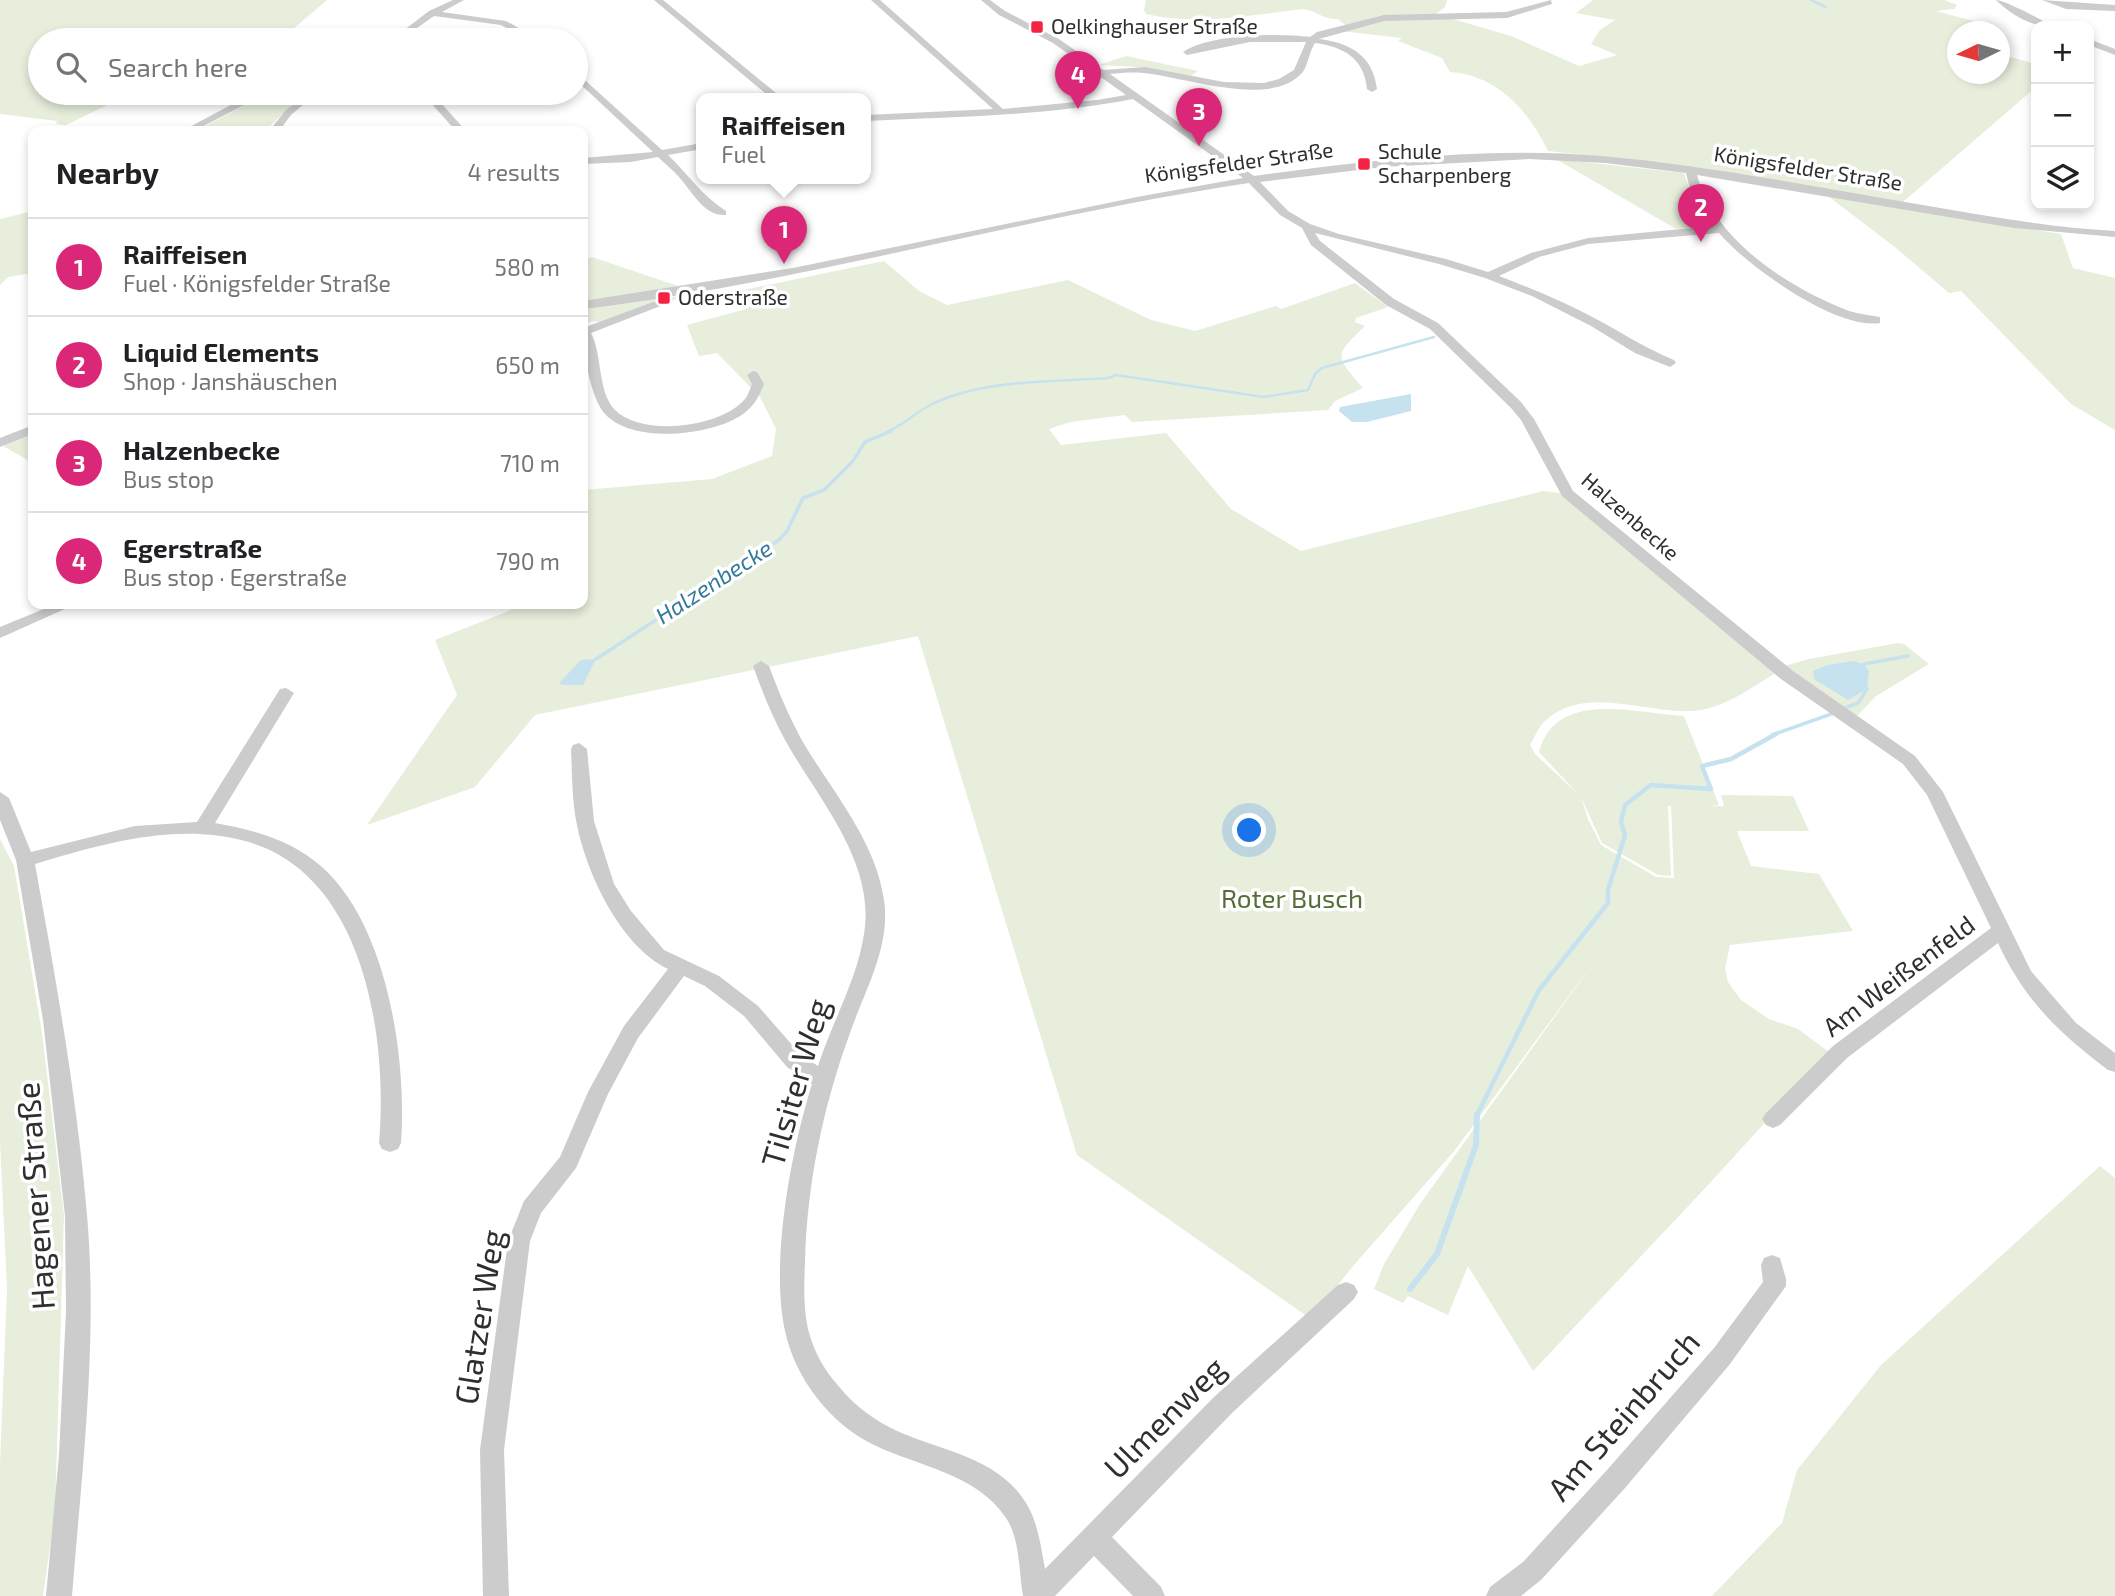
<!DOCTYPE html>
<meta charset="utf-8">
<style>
body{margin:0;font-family:"Exo 2",sans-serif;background:#f2f2f2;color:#202124}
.controls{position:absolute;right:21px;top:21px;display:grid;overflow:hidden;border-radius:14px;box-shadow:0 4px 10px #0003}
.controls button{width:63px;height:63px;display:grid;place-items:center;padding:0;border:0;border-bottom:2px solid #e0e0e0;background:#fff;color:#202124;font:35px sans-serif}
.compass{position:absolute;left:1947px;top:21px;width:63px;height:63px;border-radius:50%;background:#fff;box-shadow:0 4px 10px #0003;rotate:265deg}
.you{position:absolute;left:1250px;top:831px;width:24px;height:24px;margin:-18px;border:5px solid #fff;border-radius:50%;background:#1a73e8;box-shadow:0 0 0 10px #1a73e833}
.badge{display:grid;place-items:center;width:46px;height:46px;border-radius:50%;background:#db2777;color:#fff;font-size:23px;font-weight:700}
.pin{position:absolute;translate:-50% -58px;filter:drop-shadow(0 2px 4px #0008)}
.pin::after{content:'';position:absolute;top:37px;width:24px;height:21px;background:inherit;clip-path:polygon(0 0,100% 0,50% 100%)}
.popup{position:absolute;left:696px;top:93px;width:175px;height:91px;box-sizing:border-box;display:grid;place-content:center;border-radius:14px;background:#fff;filter:drop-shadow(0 2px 5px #0005);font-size:23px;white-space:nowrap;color:#757577}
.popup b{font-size:26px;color:#202124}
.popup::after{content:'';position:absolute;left:50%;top:100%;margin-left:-14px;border:14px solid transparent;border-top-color:#fff}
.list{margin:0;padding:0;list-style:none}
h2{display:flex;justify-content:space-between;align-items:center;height:91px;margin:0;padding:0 28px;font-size:30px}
h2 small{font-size:23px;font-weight:400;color:#757577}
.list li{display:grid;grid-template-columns:46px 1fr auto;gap:21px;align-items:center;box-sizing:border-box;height:98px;padding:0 28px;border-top:2px solid #e0e0e0}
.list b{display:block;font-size:26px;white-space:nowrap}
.list p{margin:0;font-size:23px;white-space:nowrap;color:#757577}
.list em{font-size:23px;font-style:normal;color:#757577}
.icon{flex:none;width:38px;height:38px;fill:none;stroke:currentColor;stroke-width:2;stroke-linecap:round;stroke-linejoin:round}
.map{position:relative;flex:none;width:2115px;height:1596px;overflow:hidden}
.search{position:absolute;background:#fff;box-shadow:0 4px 10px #0003;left:28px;top:28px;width:560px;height:77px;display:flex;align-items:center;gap:18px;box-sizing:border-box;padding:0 24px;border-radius:38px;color:#757577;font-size:26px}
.panel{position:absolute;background:#fff;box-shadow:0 4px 10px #0003;left:28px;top:126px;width:560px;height:483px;border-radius:14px}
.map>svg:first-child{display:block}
.green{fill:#e7eedc;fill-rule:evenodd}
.water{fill:#c7e2ef}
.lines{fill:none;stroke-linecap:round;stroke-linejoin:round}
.stream-far3{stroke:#c7e2ef;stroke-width:2.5}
.stream-far2{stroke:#c7e2ef;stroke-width:3.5}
.stream-far1{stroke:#c7e2ef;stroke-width:4.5}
.stream{stroke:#c7e2ef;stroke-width:6}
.street{fill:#ccc;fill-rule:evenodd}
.poi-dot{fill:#f52342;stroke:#fff;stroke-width:2.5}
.labels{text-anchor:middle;stroke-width:7;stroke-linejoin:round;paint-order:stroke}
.far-poi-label{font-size:21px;fill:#2f2f2f;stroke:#fff;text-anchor:start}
.far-street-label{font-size:21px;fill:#2f2f2f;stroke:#fff}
.far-water-label{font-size:23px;font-style:italic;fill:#357a99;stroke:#fff}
.park-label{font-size:26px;fill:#566f38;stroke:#fff}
.street-label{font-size:26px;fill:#2f2f2f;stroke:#fff}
.near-street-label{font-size:32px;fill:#2f2f2f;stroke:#fff}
</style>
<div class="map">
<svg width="2115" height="1596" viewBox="0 0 2115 1596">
<rect width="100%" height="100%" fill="#fff"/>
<path class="green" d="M0 0H327L292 30 299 40H40V93H132L66 125 56 124 57 121 0 114Z
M1146 0H1447L1445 7 1436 14 1511 36 1579 66 1617 55 1591 44 1600 30 1615 20 1576 13 1593 0H1944L1957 5 1954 9 1936 11 1984 24 1970 31 1958 32V74H2000V54L2036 64V87L1903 202 1666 164 1548 151C1528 110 1497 75 1450 72L1442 58 1398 41 1402 38 1340 31 1348 27 1338 19C1324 20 1317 11 1303 9 1253 15 1196 26 1146 14L1144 10Z
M1126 56 1198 71 1190 77 1140 67 1099 65Z
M304 93 265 131H196L264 95Z
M1556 159 1684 173 1693 198 1711 226 1676 229Z
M1828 196 2061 234 2073 268 2115 278V430L2071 404 1961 291 1949 293 1896 248Z
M33 211V273L8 277 0 285V219Z
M592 257 678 286 659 298 686 296 602 323 592 321 583 325V261Z
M884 261 919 291 947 305 1068 280 1151 320 1195 331 1276 306 1281 309 1355 283 1388 307 1356 318 1355 322 1365 326C1333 357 1335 355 1363 388L1335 401 1328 410 1132 422 1125 415 1070 422 1049 429 1061 445 1166 433 1231 509 1301 551 1543 491 1560 493 1770 668 1774 674C1753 687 1726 706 1701 710 1652 718 1586 681 1544 722 1538 728 1534 738 1530 745L1535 754 1578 794 1539 752C1557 688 1636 714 1684 716L1719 805 1711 806H1724L1721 795 1793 796 1809 831H1737L1751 866 1819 874 1853 931 1730 945 1725 969 1728 982 1741 1000 1769 1019 1798 1029 1829 1052 1709 1184 1533 1371 1468 1266 1448 1315 1408 1296 1403 1303 1374 1289 1384 1264 1420 1204 1597 958 1455 1150 1353 1266 1311 1319 1077 1155 918 636 535 715 475 787 367 825 457 695 435 640 511 610 501 604H583V490L712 479 772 456 776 429 760 397 717 353 699 356 687 325 746 309 734 292ZM1581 797 1602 843 1658 875 1671 876 1668 806H1671L1674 878 1656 877 1601 845 1588 819Z
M33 434V463L3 446Z
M1898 643 1904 644 1929 664 1876 696 1857 716 1784 666 1809 659Z
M0 839 14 866 42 1033 64 1215 55 1512 43 1596H0V1464L7 1289 0 1141Z
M2100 1166 2115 1178V1596H1712L1782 1523 1797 1470 1881 1365Z"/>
<path class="water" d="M1411 394V411L1367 422H1352L1339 411 1340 407Z
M596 659 583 685H562L559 683 581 660Z
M1853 661 1864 664 1869 671 1867 689 1848 700 1814 679 1813 671 1828 665Z"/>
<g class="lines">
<path class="stream-far3" d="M1811 0 1826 7
M887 432C904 425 916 412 932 404 985 379 1051 382 1108 378L1116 375 1264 397 1308 390 1315 374 1322 368 1434 337"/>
<path class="stream-far2" d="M596 659 779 540 787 531 803 498 824 490 853 461 865 442 891 431
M1864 664 1908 656
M1842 709 1858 703 1867 689
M1772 735 1834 713"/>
<path class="stream-far1" d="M1476 1117 1539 990 1608 903V890L1625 835 1621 822 1625 805 1651 785 1711 789 1702 766 1731 759 1776 734"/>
<path class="stream" d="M1410 1289 1437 1254 1476 1145 1477 1115"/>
<path class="street" d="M453 0H464L442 12 506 21 540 40H530L501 25 434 16 400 40H391L429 11Z
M654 0H663L782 98H771Z
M871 0H880L1003 109 1097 100 1126 95 1053 43 999 15 981 0H990L1005 11 1059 39 1103 70 1145 67 1224 82 1264 83 1279 79 1294 70 1306 42H1250L1187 55 1183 52C1210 34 1277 33 1310 37L1317 32 1384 15 1506 12 1551 0 1552 4 1507 18 1384 21 1319 39C1351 43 1373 56 1377 89L1372 92 1367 89C1364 58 1344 47 1315 43 1309 52 1308 66 1302 73 1270 109 1182 76 1143 73 1132 72 1121 73 1110 74L1254 176C1368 160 1487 146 1602 156 1703 165 1805 185 1905 202 1975 214 2044 227 2115 231V237L2014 228 1697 175C1714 240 1789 288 1849 311 1859 314 1870 315 1880 317V323C1836 330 1747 266 1719 233L1588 244 1539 257 1499 276C1533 289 1566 303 1598 320 1624 334 1647 349 1674 360L1676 363 1670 367 1635 353 1591 326 1532 296 1485 278 1439 264 1315 233 1320 241 1394 299 1438 323 1521 402 1534 419 1573 491 1793 671 1915 756 1943 792 2031 971 2076 1023 2115 1053V1072L2108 1070C2058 1032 2025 1001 1998 943L1847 1058 1780 1125 1773 1128 1766 1125 1762 1119 1766 1113 1833 1046 1991 928 1927 795 1903 764 1781 679 1562 496 1521 420 1511 408 1430 329 1386 305 1311 245 1302 228 1280 215 1249 183C1026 216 808 282 583 309V301L793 268 1142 196 1243 178 1133 99C1045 116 955 117 866 121V115L993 109ZM1529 159 1605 163 1686 173 1691 193 1713 226 1588 238 1531 253 1488 272 1446 259 1339 234 1310 224 1288 211 1260 182 1383 167Z
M1996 0C2004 0 2043 20 2051 26 2031 27 2010 14 1996 0Z
M2042 0 2115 5V11L2066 9Z
M2089 39 2115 49V55L2089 45Z
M576 72 662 150 702 143V149L668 155C688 174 702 196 726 211V215C704 217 692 191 679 177 673 170 665 164 658 157L631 162 583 164V158L653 152 576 80Z
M263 93H277L248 103 194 131H182L242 99Z
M307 93H317L291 115 279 131H269L285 111Z
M422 93H432L466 131H456Z
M653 302 663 305 591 333C603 356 597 391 615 410 642 437 721 428 745 399 748 395 750 389 752 384L747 375 753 371 757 372 764 384C759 397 754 406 743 414 712 436 634 444 606 415 590 399 583 350 583 328Z
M33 425V434L0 447V438Z
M56 604H76L0 638V627Z
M761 661 769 666C779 693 790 719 804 744 833 792 876 842 884 900 891 946 865 990 850 1033 823 1107 807 1183 805 1262 804 1287 803 1313 810 1336 815 1353 824 1369 836 1383 850 1401 868 1416 889 1427 935 1451 996 1454 1026 1503 1038 1522 1041 1547 1045 1569L1214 1397 1338 1285 1346 1282 1354 1285 1358 1292 1354 1299 1232 1413 1112 1537 1161 1587 1165 1596H1133L1094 1556 1055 1596H1023C1019 1573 1020 1538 1006 1518 976 1473 919 1467 874 1445 830 1424 795 1378 785 1331 770 1263 791 1150 812 1084L787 1067 744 1016 705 986 684 976 638 1038 608 1094 576 1168 541 1213 530 1241 504 1450 509 1596H483L480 1450 508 1241 524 1201 560 1157 588 1092 624 1026 668 969C620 946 585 871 576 820 572 797 572 772 571 749L573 745 579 743 587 749 594 821 614 884 631 911 664 950 719 976 758 1006 801 1055 818 1066C832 1022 857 980 864 934 876 862 818 799 785 740 772 716 762 691 753 666Z
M286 688 294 693 215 823C254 830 292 840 322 867 388 926 407 1060 401 1143L398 1149 390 1152 382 1149 379 1143C388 1038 365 873 245 841 176 822 101 844 35 864 56 980 77 1097 87 1215 98 1341 82 1470 72 1596H46L59 1455 66 1311 65 1216 43 1020 16 860 0 820V792L9 798 31 852 135 826 197 822 280 689Z
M1772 1255 1780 1258 1786 1279V1286L1730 1364 1625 1488 1541 1580 1521 1596H1486L1490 1587 1523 1562 1607 1470 1714 1348 1763 1282 1761 1265 1764 1258Z"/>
</g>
<g class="poi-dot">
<rect x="1030" y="20" width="14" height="14" rx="3.5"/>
<rect x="1357" y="157" width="14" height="14" rx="3.5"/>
<rect x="657" y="291" width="14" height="14" rx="3.5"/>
</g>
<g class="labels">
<g class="far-poi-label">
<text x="1051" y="34">Oelkinghauser Straße</text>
<text x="1378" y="159">Schule<tspan x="1378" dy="24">Scharpenberg</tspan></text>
<text x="678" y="305">Oderstraße</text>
</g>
<g class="far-street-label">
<text transform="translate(1239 163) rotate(-8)" y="7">Königsfelder Straße</text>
<text transform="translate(1808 169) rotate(9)" y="7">Königsfelder Straße</text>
<text transform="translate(1630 517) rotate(41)" y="7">Halzenbecke</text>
</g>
<g class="far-water-label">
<text transform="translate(714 582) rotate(-33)" y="8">Halzenbecke</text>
</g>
<g class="park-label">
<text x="1292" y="908">Roter Busch</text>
</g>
<g class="street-label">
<text transform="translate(1899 976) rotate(-37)" y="9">Am Weißenfeld</text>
</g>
<g class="near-street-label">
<text transform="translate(796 1083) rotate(-74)" y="11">Tilsiter Weg</text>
<text transform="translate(36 1196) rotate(-94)" y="11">Hagener Straße</text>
<text transform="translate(480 1317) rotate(-81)" y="11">Glatzer Weg</text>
<text transform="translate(1624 1416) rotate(-49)" y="11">Am Steinbruch</text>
<text transform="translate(1165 1418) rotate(-45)" y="11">Ulmenweg</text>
</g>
</g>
</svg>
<div class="controls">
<button>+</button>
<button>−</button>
<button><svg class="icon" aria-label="layers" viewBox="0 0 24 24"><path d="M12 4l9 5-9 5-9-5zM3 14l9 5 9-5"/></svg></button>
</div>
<svg class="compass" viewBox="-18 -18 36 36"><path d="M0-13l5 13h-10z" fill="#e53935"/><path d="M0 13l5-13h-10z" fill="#757577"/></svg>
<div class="you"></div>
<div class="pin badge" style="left:784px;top:264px">1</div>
<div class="popup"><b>Raiffeisen</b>Fuel</div>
<div class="pin badge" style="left:1701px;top:242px">2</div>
<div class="pin badge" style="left:1199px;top:146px">3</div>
<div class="pin badge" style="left:1078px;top:109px">4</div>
<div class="search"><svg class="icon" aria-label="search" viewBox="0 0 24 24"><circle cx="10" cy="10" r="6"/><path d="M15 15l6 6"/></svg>Search here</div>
<section class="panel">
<h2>Nearby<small>4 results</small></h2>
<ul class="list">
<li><span class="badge">1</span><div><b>Raiffeisen</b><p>Fuel · Königsfelder Straße</p></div><em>580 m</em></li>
<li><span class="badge">2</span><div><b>Liquid Elements</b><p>Shop · Janshäuschen</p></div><em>650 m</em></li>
<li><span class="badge">3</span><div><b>Halzenbecke</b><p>Bus stop</p></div><em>710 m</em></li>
<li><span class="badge">4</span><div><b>Egerstraße</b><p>Bus stop · Egerstraße</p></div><em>790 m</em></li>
</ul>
</section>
</div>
